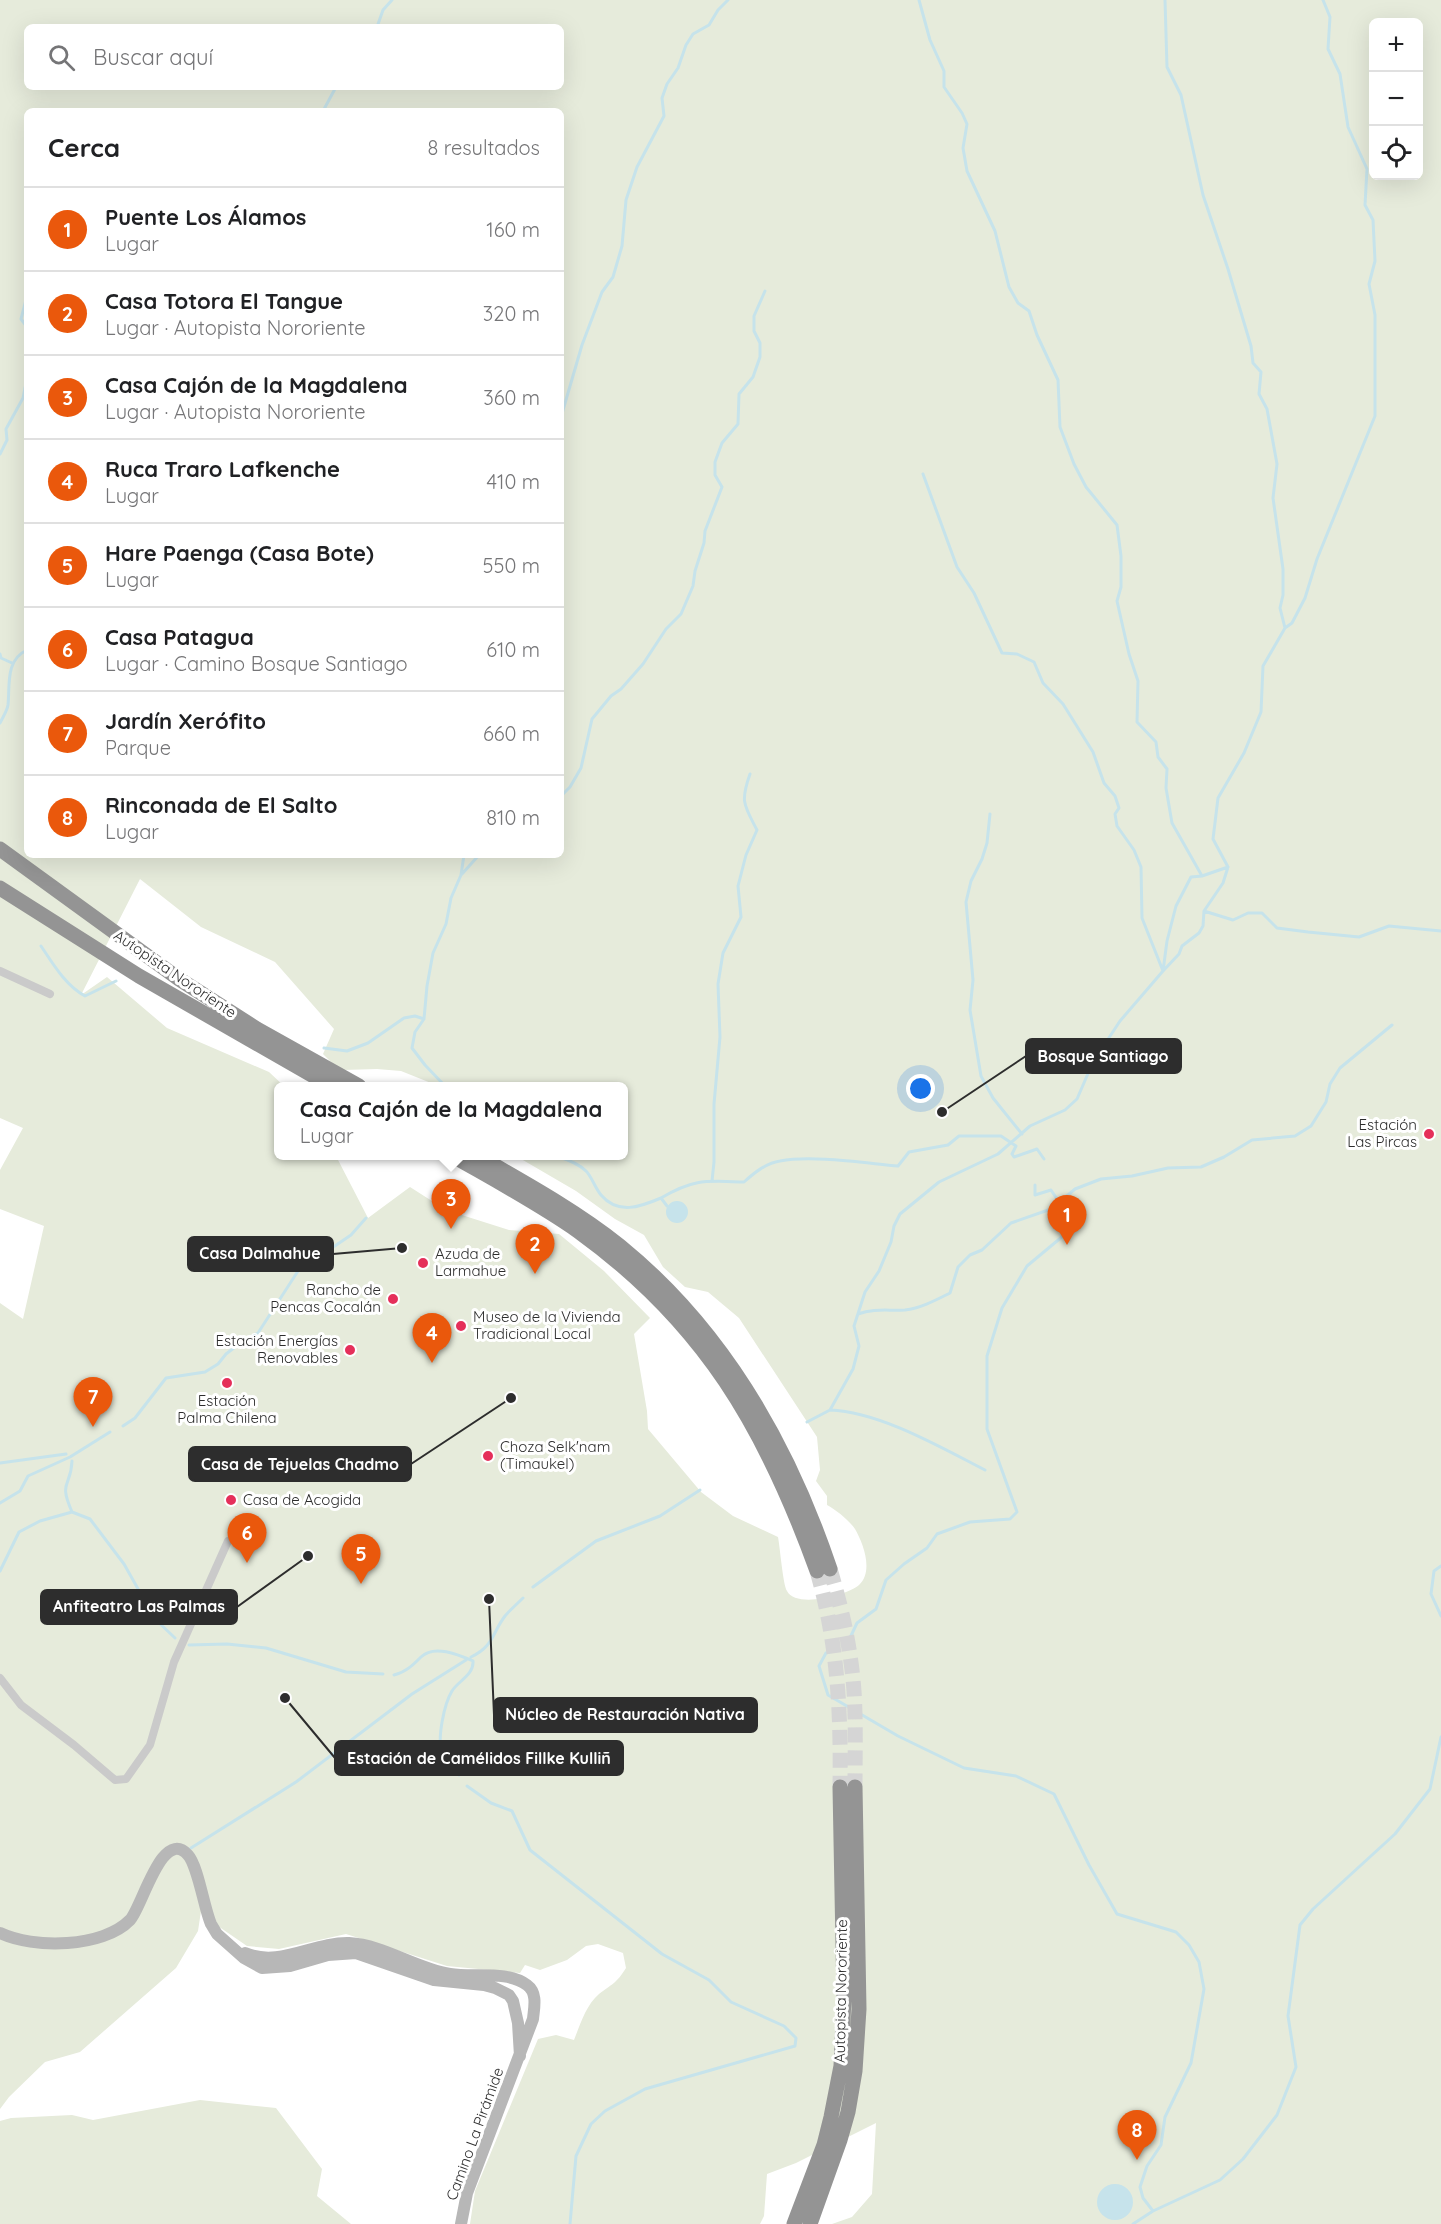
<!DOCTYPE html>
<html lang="es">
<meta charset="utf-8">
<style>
body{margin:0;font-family:Quicksand,sans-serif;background:#f2f2f2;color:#202124}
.controls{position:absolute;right:18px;top:18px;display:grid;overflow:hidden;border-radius:9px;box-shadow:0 6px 24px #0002}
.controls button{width:54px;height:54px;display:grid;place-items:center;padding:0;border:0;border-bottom:2px solid #e0e0e0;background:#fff;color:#202124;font:30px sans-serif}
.you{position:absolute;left:921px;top:1089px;width:21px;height:21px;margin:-15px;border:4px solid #fff;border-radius:50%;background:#1a73e8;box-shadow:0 0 0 9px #1a73e833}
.badge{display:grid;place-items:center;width:39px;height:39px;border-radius:50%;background:#ea580c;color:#fff;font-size:20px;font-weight:700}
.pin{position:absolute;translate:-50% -50px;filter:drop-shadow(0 2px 3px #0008)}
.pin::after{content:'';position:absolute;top:32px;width:21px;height:18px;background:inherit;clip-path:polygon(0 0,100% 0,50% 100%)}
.popup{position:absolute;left:274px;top:1082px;width:354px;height:78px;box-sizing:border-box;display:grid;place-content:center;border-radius:9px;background:#fff;filter:drop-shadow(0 2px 4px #0005);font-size:20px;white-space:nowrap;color:#757577}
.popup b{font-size:22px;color:#202124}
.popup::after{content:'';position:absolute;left:50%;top:100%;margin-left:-12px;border:12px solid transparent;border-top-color:#fff}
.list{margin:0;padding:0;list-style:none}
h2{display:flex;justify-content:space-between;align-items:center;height:78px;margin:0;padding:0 24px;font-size:26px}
h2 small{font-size:20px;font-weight:400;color:#757577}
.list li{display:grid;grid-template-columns:39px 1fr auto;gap:18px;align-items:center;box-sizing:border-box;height:84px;padding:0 24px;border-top:2px solid #e0e0e0}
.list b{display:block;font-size:22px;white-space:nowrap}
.list p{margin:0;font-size:20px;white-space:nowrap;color:#757577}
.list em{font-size:20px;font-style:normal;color:#757577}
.icon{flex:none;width:33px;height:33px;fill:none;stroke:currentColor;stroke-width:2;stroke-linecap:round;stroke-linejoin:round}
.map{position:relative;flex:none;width:1441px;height:2224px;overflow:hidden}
.search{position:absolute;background:#fff;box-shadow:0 6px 24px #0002;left:24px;top:24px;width:540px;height:66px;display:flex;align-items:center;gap:15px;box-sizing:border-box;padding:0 21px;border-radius:9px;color:#757577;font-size:22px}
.panel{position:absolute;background:#fff;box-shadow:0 6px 24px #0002;left:24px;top:108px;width:540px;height:750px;border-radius:9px}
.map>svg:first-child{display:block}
.green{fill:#e6ebdb;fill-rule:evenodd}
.water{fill:#c6e3eb}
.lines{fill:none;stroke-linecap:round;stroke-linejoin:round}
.stream{stroke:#c6e3eb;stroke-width:3}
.highway-tunnel{stroke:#d5d5d5;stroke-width:15;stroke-dasharray:15 8;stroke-linecap:butt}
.street{stroke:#cacaca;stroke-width:8}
.secondary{stroke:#b7b7b7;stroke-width:12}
.highway{stroke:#949494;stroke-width:15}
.poi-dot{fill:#e52f5a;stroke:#fff;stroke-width:2}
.labels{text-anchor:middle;stroke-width:6;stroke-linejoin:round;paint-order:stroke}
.street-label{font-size:15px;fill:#2d2d2d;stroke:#fff}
.poi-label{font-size:15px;fill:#2d2d2d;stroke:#fff;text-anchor:start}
.leader{fill:none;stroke:#2d2d2d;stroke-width:2}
.callout-dot{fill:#2d2d2d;stroke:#fff;stroke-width:2}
.callout{fill:#2d2d2d;stroke:#2d2d2d;stroke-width:2}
.callout-label{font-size:16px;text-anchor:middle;font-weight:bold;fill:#fff}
</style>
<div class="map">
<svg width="1441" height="2224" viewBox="0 0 1441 2224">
<rect width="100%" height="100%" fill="#fff"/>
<path class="green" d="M0 0H1441V2224H832L852 2217 872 2194 876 2123 796 2163 767 2174 764 2216 760 2224H470L475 2191 538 2039 556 2035 574 2040C580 2025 586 2005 599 1994 612 1984 616 1984 626 1968L623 1953 598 1944 586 1946 567 1960 540 1970 525 1965 520 1973 447 1966 346 1934 279 1949 247 1946 215 1924 204 1891 198 1931 176 1968 80 2052 45 2062 9 2097 0 2109V1303L23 1319 44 1226 0 1209V1170L23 1128 0 1118ZM1374 22H1418V176H1374ZM27 27H561V87H27ZM27 111H561V855H27ZM140 879 201 927 275 962 334 1029 323 1054 332 1063 343 1070 377 1069 401 1071 431 1083 432 1086H624V1156H516L576 1191 615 1219 644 1235 663 1267 685 1287 708 1292 739 1318 817 1437 820 1470 816 1481 827 1496V1505C836 1510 849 1520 855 1529 863 1543 874 1571 859 1585 848 1595 796 1609 787 1591 783 1585 780 1547 778 1537L733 1516 701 1492 648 1429 647 1411 634 1334 650 1318 604 1271 559 1234 509 1230 446 1210 410 1187 368 1218 336 1156H278V1086H284L269 1072 167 1028 107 977 81 995Z
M200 2100 276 2108 322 2169 317 2196 351 2224H0V2121L11 2118 72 2115 93 2120Z"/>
<path class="water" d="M666 1212a11 11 0 1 1 22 0a11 11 0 1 1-22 0Z
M1097 2202a18 18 0 1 1 36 0a18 18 0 1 1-36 0Z"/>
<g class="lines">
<path class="stream" d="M919 0 930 40 944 71V87L962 113 967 124 963 148 967 171 995 231 1009 287 1018 303 1029 311 1037 335 1058 380 1060 427 1074 464 1086 487 1117 525 1121 556V587L1117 601 1129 654 1138 681 1137 722 1156 742 1158 757 1167 769 1166 788 1172 823 1202 876
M1165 0 1167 67 1181 95 1203 195 1228 269 1251 346 1253 363 1261 372 1259 394 1267 409 1277 464 1273 498 1283 569V595L1280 608 1285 628
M377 27 383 10 392 0
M323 111 336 87
M27 296 21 319 27 327
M561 417 582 345 602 292 613 277 622 246 626 200 637 167 664 116 662 98 667 84 678 68 686 45 693 34 709 25 718 10 728 0
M0 454 7 440 6 429 23 398 27 378
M923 474 957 567 974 593 1002 653 1017 654 1034 662 1043 683 1063 704 1093 752 1104 783 1115 796 1119 808 1115 814 1117 826 1134 850 1141 867 1142 918 1163 971 1179 954 1182 946 1199 933 1203 926 1204 911 1223 883 1228 867
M0 654 1 658 12 663
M0 723C3 717 7 711 8 705 10 686 5 660 27 650
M561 796 570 787 581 768 592 719 611 696 621 689 643 664 666 629 681 614 693 586 695 571 704 543 705 531 722 487 715 475V462L722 443 738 424 739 394 753 377 760 357V343L754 331V316L765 291
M990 814 987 843 982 859 971 881 966 902 973 980 970 1010 981 1076 993 1098 1022 1134
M462 874 479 855
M1204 911 1233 920 1248 913H1262L1277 928 1308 932 1359 937 1389 926 1441 931
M41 946C53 964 66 986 85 996L116 981
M424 1019 427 986 433 953 446 924 451 898 461 875 464 855
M424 1019 415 1032 412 1048 425 1065 445 1086
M324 1048 347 1051 368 1043 404 1018 415 1016 424 1019
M556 1156C566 1159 578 1163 586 1171 592 1177 595 1188 601 1195 618 1215 640 1207 661 1198
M712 1181 714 1162V1104L720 1037 718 984 723 953 741 917 738 886 746 855 757 830C744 805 740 802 750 774
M1062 1200 1075 1189 1101 1179 1132 1176 1168 1168 1201 1167 1224 1157 1252 1140 1295 1136 1311 1126 1326 1102 1330 1084 1340 1068 1392 1025
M667 1206 661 1198C695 1178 707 1181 744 1182 754 1173 766 1163 780 1161 812 1155 864 1163 898 1166L909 1152 948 1145 959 1136H1001L1016 1146 1012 1154 1014 1157 1037 1149 1044 1159
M858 1314C874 1308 888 1311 905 1310 921 1308 936 1300 950 1293L958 1267 970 1255 982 1250 1011 1223 1051 1209
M830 1410C880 1412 940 1447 985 1470
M807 1422 830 1410 853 1369 859 1346 854 1326 865 1292 879 1271 891 1242 894 1226 900 1214 939 1182 998 1154 1030 1126 1065 1110 1077 1099 1093 1062 1120 1021 1163 971 1167 941 1176 906 1191 877 1202 876 1228 867 1213 839 1218 798 1244 753 1261 712 1263 666 1285 628 1292 623 1305 598 1317 559 1375 416V315L1369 284 1375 261 1373 220 1365 205 1367 169 1348 127 1340 74 1328 49 1330 17 1323 0
M123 1426 135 1418 166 1378 205 1372 218 1364 226 1354 243 1341 258 1333 298 1271 351 1235 366 1218
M72 1461C71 1488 58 1480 72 1512
M0 1463 66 1454
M0 1503 20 1491 28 1476 70 1457 110 1432
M1441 1566 1434 1571 1431 1594 1441 1616
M0 1571 19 1532 40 1521 72 1512 90 1519 124 1564 155 1619 175 1638
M533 1587 596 1541 660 1516 700 1490
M849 1640 857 1623 876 1609 886 1580 904 1564 927 1548 937 1534 970 1522 1010 1519 1017 1512 987 1429V1356L1002 1308 1027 1266 1075 1226 1051 1190 1035 1195V1185
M189 1645 227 1644 266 1648 346 1672 383 1674
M833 1651 826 1653 819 1666 828 1695 898 1736 964 1768 1016 1776 1054 1794 1089 1865 1117 1914 1176 1932 1189 1945 1199 1962 1204 1989 1191 2063 1165 2117 1161 2145 1147 2166 1140 2187 1143 2198 1153 2211
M471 1657C494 1646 492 1633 505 1616 510 1610 517 1604 523 1598
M394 1675C406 1672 413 1665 421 1657 434 1644 459 1655 473 1661 474 1675 458 1681 452 1691 444 1704 437 1739 442 1752 445 1760 453 1768 459 1775
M467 1786 491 1803 512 1811 530 1850 662 1954 709 1980 731 2002 784 2026 796 2038 795 2046 645 2089 605 2111 591 2124 576 2156 570 2224
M191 1848 296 1782 412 1694 466 1660
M1133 2224 1153 2211 1220 2180 1243 2159 1277 2115 1296 2067 1288 2016 1300 1925 1313 1909 1395 1834 1430 1789 1441 1737"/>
<path class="highway-tunnel" d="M830 1569C842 1609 851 1649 854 1691 856 1723 855 1755 855 1787
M817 1571C838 1644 841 1712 840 1787"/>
<path class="street" d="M0 971 50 994
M0 1678 21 1705 74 1745 115 1780 126 1779 150 1745 174 1662 228 1541"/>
<path class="secondary" d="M0 1933C33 1949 103 1948 130 1920 142 1908 162 1826 188 1855 198 1866 204 1908 211 1924L217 1934 244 1958 262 1968 290 1966 328 1955 356 1953 434 1980 484 1985 495 1988 509 1995 513 2001 518 2023 520 2056
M245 1953C279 1968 314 1942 349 1943 384 1945 415 1968 450 1974 474 1978 507 1970 527 1985 538 1993 534 2008 533 2019L467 2193 461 2224"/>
<path class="highway" d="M0 849 179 979 257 1029 359 1086
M0 888 139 976 331 1086
M453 1156C495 1180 538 1203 578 1231 704 1322 765 1427 817 1571
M478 1156C527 1184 576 1211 620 1246 723 1330 788 1444 830 1569
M794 2224 824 2145 831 2117 841 2066 844 1998 840 1787
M810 2224 840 2140 848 2112 855 2071 859 2009 855 1787"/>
</g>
<g class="poi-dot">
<circle cx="1429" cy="1134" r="6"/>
<circle cx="423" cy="1263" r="6"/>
<circle cx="393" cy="1299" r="6"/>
<circle cx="461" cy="1326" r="6"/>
<circle cx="350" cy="1350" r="6"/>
<circle cx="227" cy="1383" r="6"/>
<circle cx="488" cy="1456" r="6"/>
<circle cx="231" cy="1500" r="6"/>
</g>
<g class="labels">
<g class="street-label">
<text transform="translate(175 974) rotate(34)" y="5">Autopista Nororiente</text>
<text transform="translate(841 1991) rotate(-89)" y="5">Autopista Nororiente</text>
<text transform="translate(475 2134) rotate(-70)" y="5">Camino La Pirámide</text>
</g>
<g class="poi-label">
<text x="1417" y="1130" text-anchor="end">Estación<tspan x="1417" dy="17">Las Pircas</tspan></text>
<text x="435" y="1259">Azuda de<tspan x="435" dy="17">Larmahue</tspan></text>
<text x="381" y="1295" text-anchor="end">Rancho de<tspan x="381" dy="17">Pencas Cocalán</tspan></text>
<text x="473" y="1322">Museo de la Vivienda<tspan x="473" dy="17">Tradicional Local</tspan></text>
<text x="338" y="1346" text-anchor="end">Estación Energías<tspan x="338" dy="17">Renovables</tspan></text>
<text x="227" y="1406" text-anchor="middle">Estación<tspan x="227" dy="17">Palma Chilena</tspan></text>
<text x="500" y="1452">Choza Selk'nam<tspan x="500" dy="17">(Timaukel)</tspan></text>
<text x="243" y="1505">Casa de Acogida</text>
</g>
</g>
<path class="leader" d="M942 1112L1026 1056M402 1248L333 1254M511 1398L411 1464M308 1556L237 1607M489 1599L494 1715M285 1698L335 1758"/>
<g class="callout-dot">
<circle cx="942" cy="1112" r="6"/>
<circle cx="402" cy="1248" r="6"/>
<circle cx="511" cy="1398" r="6"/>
<circle cx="308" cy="1556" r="6"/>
<circle cx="489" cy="1599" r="6"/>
<circle cx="285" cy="1698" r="6"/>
</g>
<g class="callout">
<rect x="1026" y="1039" width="155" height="34" rx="6"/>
<rect x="188" y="1237" width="145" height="34" rx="6"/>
<rect x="189" y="1447" width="222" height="34" rx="6"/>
<rect x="41" y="1590" width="196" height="34" rx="6"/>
<rect x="494" y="1698" width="263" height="34" rx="6"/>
<rect x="335" y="1741" width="288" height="34" rx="6"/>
</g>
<g class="callout-label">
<text x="1103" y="1062">Bosque Santiago</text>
<text x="260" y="1259">Casa Dalmahue</text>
<text x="300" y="1470">Casa de Tejuelas Chadmo</text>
<text x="139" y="1612">Anfiteatro Las Palmas</text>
<text x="625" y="1720">Núcleo de Restauración Nativa</text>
<text x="479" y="1764">Estación de Camélidos Fillke Kulliñ</text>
</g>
</svg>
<div class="controls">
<button>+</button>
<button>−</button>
<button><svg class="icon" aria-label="locate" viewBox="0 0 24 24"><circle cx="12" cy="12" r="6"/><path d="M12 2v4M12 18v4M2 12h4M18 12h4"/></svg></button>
</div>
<div class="you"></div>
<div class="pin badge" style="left:1067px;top:1245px">1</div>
<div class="pin badge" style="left:535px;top:1274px">2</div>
<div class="pin badge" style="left:451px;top:1229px">3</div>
<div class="popup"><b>Casa Cajón de la Magdalena</b>Lugar</div>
<div class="pin badge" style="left:432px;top:1363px">4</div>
<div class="pin badge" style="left:361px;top:1584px">5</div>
<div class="pin badge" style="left:247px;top:1563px">6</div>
<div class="pin badge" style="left:93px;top:1427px">7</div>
<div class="pin badge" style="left:1137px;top:2160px">8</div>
<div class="search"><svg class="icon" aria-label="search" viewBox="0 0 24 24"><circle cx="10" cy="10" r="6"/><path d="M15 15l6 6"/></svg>Buscar aquí</div>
<section class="panel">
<h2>Cerca<small>8 resultados</small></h2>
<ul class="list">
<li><span class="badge">1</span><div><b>Puente Los Álamos</b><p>Lugar</p></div><em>160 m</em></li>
<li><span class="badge">2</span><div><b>Casa Totora El Tangue</b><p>Lugar · Autopista Nororiente</p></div><em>320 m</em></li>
<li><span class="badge">3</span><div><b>Casa Cajón de la Magdalena</b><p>Lugar · Autopista Nororiente</p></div><em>360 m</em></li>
<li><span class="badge">4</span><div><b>Ruca Traro Lafkenche</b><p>Lugar</p></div><em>410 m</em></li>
<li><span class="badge">5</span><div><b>Hare Paenga (Casa Bote)</b><p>Lugar</p></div><em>550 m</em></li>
<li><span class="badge">6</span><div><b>Casa Patagua</b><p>Lugar · Camino Bosque Santiago</p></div><em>610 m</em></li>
<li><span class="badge">7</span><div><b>Jardín Xerófito</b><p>Parque</p></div><em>660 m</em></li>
<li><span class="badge">8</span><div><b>Rinconada de El Salto</b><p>Lugar</p></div><em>810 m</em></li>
</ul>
</section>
</div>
